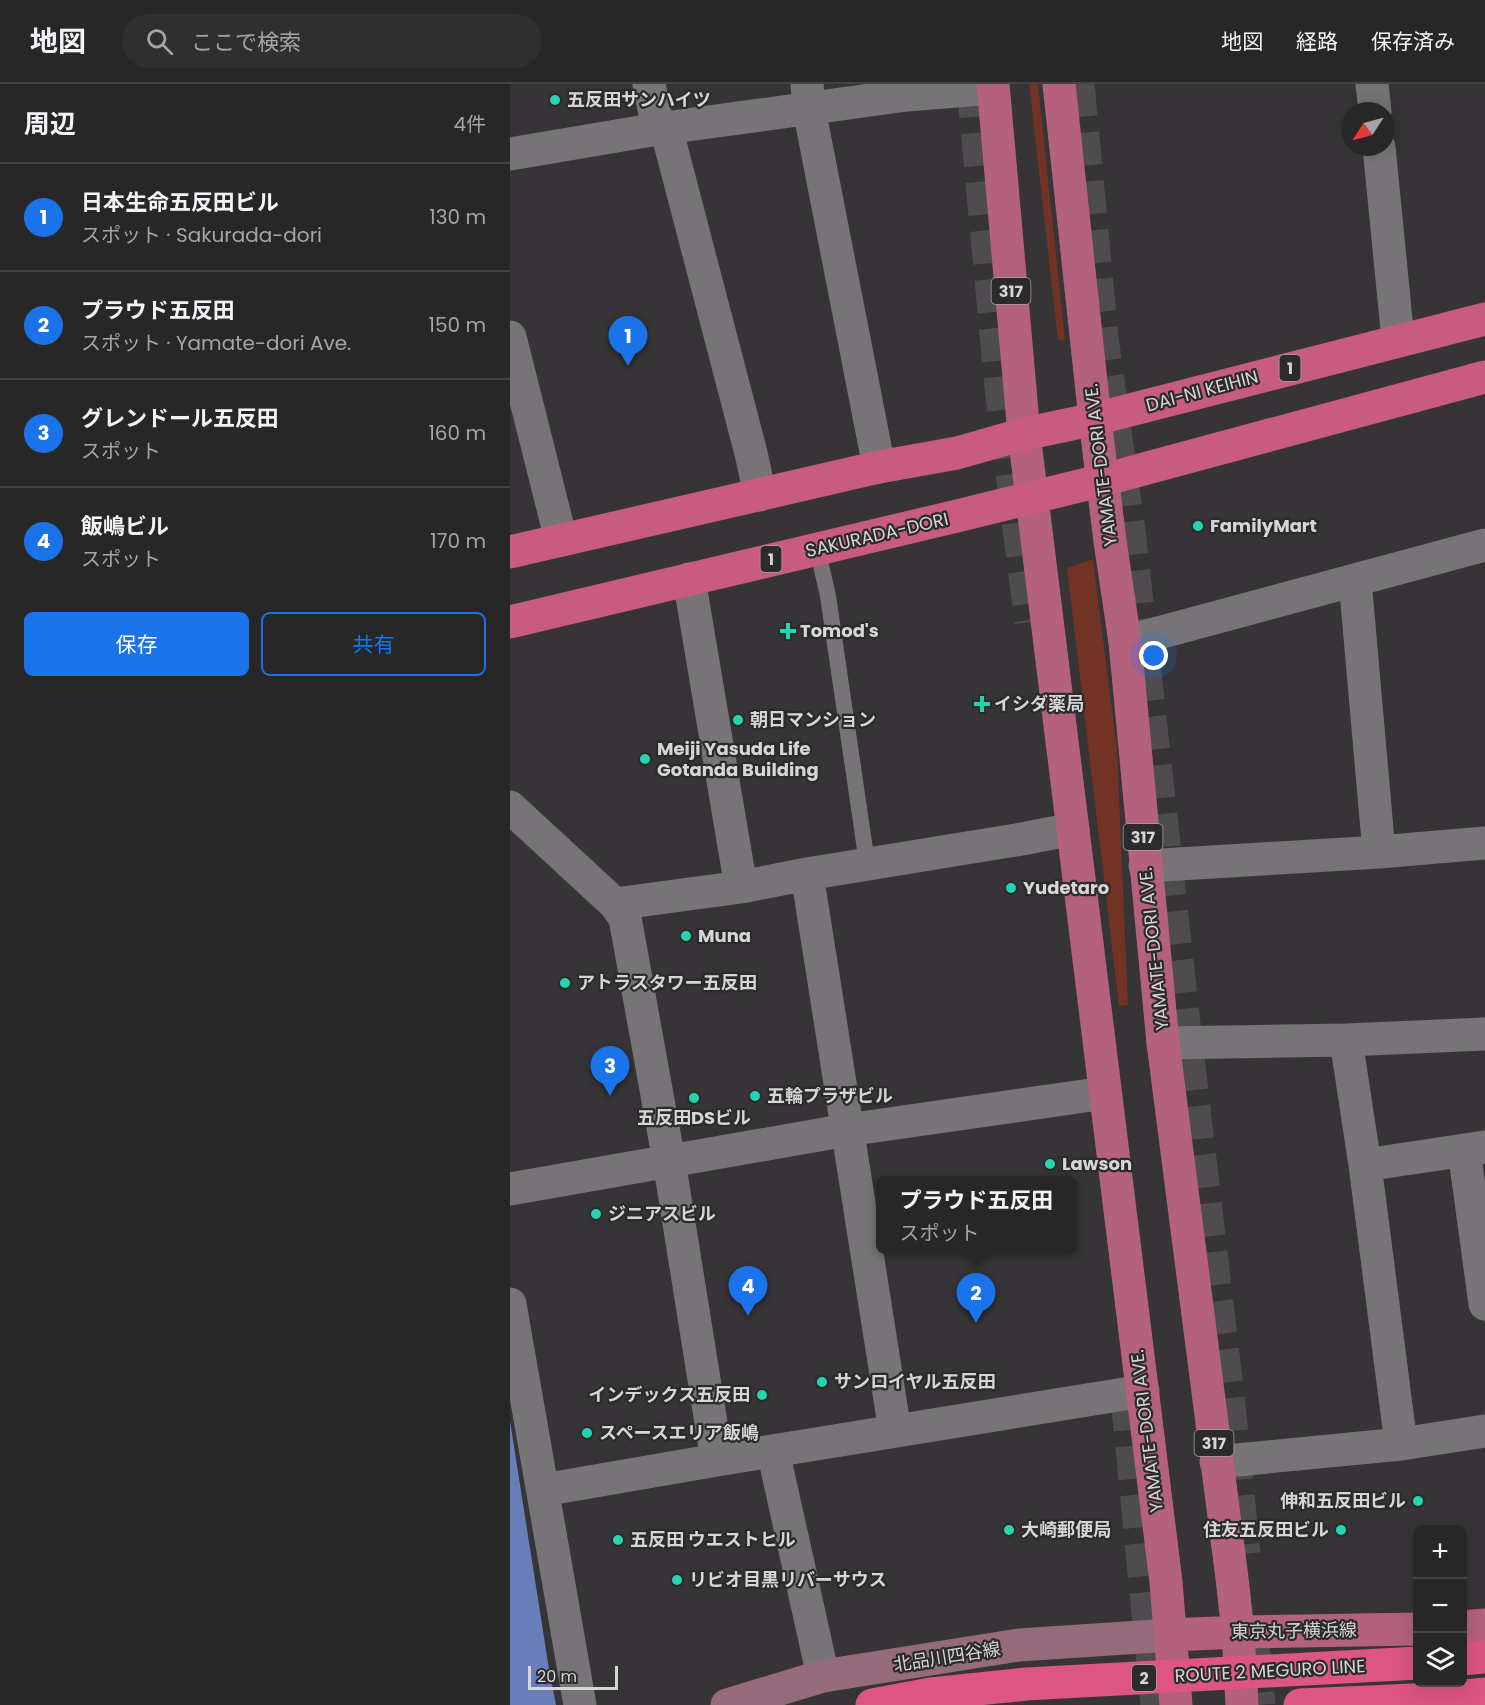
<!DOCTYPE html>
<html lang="ja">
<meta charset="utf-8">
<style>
body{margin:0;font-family:Poppins,"Noto Sans JP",sans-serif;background:#302f30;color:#f1f3f6}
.controls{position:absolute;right:18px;bottom:18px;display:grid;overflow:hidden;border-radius:9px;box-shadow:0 6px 24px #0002}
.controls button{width:54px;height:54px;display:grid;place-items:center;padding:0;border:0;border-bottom:2px solid #444445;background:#282728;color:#f1f3f6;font:30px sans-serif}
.compass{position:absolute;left:831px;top:18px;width:54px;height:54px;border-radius:50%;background:#282728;box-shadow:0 6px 24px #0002;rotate:234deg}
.scale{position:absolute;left:18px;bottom:15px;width:90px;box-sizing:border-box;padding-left:6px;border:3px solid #d7d6d7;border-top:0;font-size:16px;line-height:21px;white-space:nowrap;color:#d7d6d7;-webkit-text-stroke:4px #2c2a2c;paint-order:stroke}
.you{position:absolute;left:644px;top:572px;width:21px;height:21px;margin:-15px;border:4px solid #fff;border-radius:50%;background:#1a73e8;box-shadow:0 0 0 9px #1a73e833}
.badge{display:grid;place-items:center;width:39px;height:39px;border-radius:50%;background:#1a73e8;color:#fff;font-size:20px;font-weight:700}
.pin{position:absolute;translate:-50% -50px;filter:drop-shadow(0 2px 3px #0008)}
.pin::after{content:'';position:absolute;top:32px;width:21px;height:18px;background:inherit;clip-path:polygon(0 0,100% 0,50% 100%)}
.popup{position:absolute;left:366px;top:1092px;width:201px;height:78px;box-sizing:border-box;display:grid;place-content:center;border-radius:9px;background:#282728;filter:drop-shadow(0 2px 4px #0005);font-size:20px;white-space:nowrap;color:#a5a5a8}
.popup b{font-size:22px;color:#f1f3f6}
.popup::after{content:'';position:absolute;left:50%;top:100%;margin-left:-12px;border:12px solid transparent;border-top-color:#282728}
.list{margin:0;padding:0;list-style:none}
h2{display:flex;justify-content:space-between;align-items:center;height:78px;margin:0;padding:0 24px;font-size:26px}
h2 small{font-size:20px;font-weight:400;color:#a5a5a8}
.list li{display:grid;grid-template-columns:39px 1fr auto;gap:18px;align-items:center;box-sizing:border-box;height:108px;padding:0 24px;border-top:2px solid #444445}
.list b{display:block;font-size:22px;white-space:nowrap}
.list p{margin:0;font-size:20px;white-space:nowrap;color:#a5a5a8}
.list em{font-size:20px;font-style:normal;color:#a5a5a8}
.actions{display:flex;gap:12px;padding:18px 24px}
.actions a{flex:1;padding:14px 0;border:2px solid #1a73e8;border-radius:9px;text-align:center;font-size:21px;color:#1a73e8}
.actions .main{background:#1a73e8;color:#fff}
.icon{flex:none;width:33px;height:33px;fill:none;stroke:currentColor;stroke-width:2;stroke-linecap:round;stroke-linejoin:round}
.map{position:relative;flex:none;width:975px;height:1621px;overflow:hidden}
header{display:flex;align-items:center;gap:36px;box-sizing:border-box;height:84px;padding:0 30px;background:#282728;border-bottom:2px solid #444445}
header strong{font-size:28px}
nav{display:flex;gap:33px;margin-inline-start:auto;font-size:21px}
.search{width:420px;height:54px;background:#302f30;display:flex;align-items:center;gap:15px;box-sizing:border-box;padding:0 21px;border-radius:33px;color:#a5a5a8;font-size:22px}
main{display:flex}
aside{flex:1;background:#282728}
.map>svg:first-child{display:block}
.green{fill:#723224}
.water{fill:#677eb9}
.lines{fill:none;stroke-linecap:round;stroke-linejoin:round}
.motorway-tunnel{stroke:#4e4c4e;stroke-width:33;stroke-dasharray:33 16;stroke-linecap:butt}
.service{stroke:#777477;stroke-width:16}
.minor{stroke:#777477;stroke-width:33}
.secondary{stroke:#956b7b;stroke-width:33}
.primary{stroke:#b4617e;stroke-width:33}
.trunk{stroke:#c85b80;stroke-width:33}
.motorway{stroke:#dc5583;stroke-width:33}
.poi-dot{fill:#25d5ae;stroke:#2c2a2c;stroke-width:2}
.labels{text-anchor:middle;stroke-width:4.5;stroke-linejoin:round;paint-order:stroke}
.shield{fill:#2c2a2c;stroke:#a4a2a4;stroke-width:1.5}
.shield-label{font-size:16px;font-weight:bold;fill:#d7d6d7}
.poi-label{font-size:18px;font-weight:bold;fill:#d7d6d7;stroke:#2c2a2c;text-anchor:start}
.street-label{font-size:18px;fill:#d7d6d7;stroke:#2c2a2c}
</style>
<header>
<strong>地図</strong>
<div class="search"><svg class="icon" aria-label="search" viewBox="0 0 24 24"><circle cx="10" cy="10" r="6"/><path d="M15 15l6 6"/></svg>ここで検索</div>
<nav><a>地図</a><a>経路</a><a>保存済み</a></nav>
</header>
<main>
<aside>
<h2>周辺<small>4件</small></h2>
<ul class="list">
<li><span class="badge">1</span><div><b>日本生命五反田ビル</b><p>スポット · Sakurada-dori</p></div><em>130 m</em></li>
<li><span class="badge">2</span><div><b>プラウド五反田</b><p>スポット · Yamate-dori Ave.</p></div><em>150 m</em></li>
<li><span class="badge">3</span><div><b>グレンドール五反田</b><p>スポット</p></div><em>160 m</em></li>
<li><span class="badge">4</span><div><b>飯嶋ビル</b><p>スポット</p></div><em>170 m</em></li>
</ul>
<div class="actions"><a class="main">保存</a><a>共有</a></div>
</aside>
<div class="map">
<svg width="975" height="1621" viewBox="0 0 975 1621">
<rect width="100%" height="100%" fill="#363436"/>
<path class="green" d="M519 0H528L555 256H548Z
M583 475 607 666 618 921 609 922 557 484Z"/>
<path class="water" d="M0 1337 39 1585 46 1621H0Z"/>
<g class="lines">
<path class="motorway-tunnel" d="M463 0 491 304 521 538
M568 0 592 254 620 455 674 940 719 1321 734 1470
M617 1313 647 1621
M743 1560 749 1621"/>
<path class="service" d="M307 464 318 512 357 779"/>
<path class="minor" d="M139 0 148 45
M297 0 299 25 369 383
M862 0 865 27
M156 44 241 369 250 411
M869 63 888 256
M0 70 148 45 397 11 483 4
M0 253 51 456
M179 495 231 803
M845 496 869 768
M615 558 975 461
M0 723 105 820 115 834 159 1077 207 1376
M635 782 869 768 975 759
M297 790 385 1347
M105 820 231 803 297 790 512 755 563 745
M836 956 855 1081 891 1360
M653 959 836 956 975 950
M954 1066 975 1220
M855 1081 975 1063
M0 1105 337 1046 595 1009
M0 1220 70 1621
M263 1367 313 1592
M706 1378 891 1360 975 1347
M33 1406 207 1376 633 1307"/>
<path class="secondary" d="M217 1621 313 1592 509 1561 661 1551"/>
<path class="primary" d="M483 0 514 350 656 1498 666 1621
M549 0 585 335 600 457 615 558 653 959 722 1494 728 1548 732 1621
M952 1543 975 1541
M661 1551 728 1548 908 1545"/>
<path class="trunk" d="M0 468 369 383 447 369 514 350 585 335 975 235
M0 538 447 432 593 396 975 293"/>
<path class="motorway" d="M952 1575 975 1573
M362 1621 421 1610 516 1600 908 1579
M790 1621 926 1615 975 1610"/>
</g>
<g class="poi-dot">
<circle cx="45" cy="16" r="6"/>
<circle cx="688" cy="442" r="6"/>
<path d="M275 538h6v6h6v6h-6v6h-6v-6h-6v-6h6z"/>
<path d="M469 611h6v6h6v6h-6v6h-6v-6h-6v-6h6z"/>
<circle cx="228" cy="636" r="6"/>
<circle cx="135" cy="675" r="6"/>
<circle cx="501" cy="804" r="6"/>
<circle cx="176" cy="852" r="6"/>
<circle cx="55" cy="899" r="6"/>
<circle cx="245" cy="1012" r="6"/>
<circle cx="184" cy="1014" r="6"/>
<circle cx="540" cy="1080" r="6"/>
<circle cx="86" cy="1130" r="6"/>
<circle cx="312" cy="1298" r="6"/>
<circle cx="252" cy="1311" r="6"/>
<circle cx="77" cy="1349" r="6"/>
<circle cx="908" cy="1417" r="6"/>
<circle cx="499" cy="1446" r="6"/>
<circle cx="831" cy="1446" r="6"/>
<circle cx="108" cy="1456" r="6"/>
<circle cx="167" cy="1496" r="6"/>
</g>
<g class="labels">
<g class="shield">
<rect x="481.5" y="194" width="39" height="26" rx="4.5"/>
<rect x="769.5" y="271" width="21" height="26" rx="4.5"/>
<rect x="250.5" y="462" width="21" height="26" rx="4.5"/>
<rect x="613.5" y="740" width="39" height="26" rx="4.5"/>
<rect x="684.5" y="1346" width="39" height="26" rx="4.5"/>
<rect x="622" y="1581" width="24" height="26" rx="4.5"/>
</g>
<g class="shield-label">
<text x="501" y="213">317</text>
<text x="780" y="290">1</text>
<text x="261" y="481">1</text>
<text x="633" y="759">317</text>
<text x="704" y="1365">317</text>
<text x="634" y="1600">2</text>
</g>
<g class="poi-label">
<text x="57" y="22">五反田サンハイツ</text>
<text x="700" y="448">FamilyMart</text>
<text x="290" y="553">Tomod's</text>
<text x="484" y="626">イシダ薬局</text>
<text x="240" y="642">朝日マンション</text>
<text x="147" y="671">Meiji Yasuda Life<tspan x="147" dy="21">Gotanda Building</tspan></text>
<text x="513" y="810">Yudetaro</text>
<text x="188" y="858">Muna</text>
<text x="67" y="905">アトラスタワー五反田</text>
<text x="257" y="1018">五輪プラザビル</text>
<text x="184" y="1040" text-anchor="middle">五反田DSビル</text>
<text x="552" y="1086">Lawson</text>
<text x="98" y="1136">ジニアスビル</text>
<text x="324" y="1304">サンロイヤル五反田</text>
<text x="240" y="1317" text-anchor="end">インデックス五反田</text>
<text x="89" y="1355">スペースエリア飯嶋</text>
<text x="896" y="1423" text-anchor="end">伸和五反田ビル</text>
<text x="511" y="1452">大崎郵便局</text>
<text x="819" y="1452" text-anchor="end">住友五反田ビル</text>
<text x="120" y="1462">五反田 ウエストヒル</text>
<text x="179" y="1502">リビオ目黒リバーサウス</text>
</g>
<g class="street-label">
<text transform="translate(692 307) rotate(-15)" y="6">DAI-NI KEIHIN</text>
<text transform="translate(591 381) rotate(-97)" y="6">YAMATE-DORI AVE.</text>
<text transform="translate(367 451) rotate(-13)" y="6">SAKURADA-DORI</text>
<text transform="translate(644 865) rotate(-96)" y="6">YAMATE-DORI AVE.</text>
<text transform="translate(637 1347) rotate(-97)" y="6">YAMATE-DORI AVE.</text>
<text transform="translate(784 1547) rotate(-1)" y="6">東京丸子横浜線</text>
<text transform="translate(437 1573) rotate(-9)" y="6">北品川四谷線</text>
<text transform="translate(760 1587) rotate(-3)" y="6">ROUTE 2 MEGURO LINE</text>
</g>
</g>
</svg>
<div class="controls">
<button>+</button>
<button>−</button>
<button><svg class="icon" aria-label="layers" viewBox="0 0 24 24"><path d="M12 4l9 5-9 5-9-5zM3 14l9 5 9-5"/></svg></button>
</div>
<svg class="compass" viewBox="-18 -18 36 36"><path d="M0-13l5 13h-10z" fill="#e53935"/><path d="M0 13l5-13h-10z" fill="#a5a5a8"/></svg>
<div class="scale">20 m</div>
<div class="you"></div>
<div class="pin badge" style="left:118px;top:282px">1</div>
<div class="pin badge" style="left:466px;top:1239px">2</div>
<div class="popup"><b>プラウド五反田</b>スポット</div>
<div class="pin badge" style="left:100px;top:1012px">3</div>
<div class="pin badge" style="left:238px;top:1232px">4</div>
</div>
</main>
